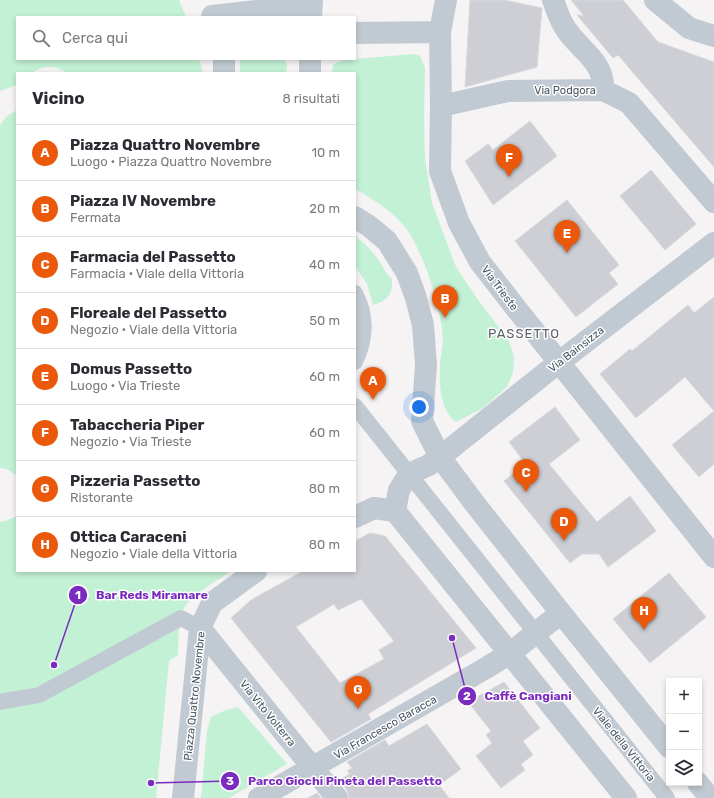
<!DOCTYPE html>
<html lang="it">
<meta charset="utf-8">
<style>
body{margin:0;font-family:Rubik,sans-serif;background:#f7f7f7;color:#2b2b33}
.controls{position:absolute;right:12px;bottom:12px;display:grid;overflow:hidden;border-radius:0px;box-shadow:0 2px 6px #0003}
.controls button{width:36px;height:36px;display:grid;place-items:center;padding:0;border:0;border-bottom:1px solid #e1e1e2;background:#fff;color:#2b2b33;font:20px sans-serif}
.you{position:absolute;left:419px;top:407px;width:14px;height:14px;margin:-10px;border:3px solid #fff;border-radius:50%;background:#1a73e8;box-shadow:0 0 0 6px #1a73e833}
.badge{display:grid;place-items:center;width:26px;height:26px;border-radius:50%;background:#ea580c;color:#fff;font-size:13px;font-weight:700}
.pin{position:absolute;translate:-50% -33px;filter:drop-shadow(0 1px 2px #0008)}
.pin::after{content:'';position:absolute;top:21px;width:14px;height:12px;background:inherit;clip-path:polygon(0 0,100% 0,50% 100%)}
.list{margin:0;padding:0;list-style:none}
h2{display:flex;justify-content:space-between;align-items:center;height:52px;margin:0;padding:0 16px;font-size:17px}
h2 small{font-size:13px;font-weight:400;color:#7c7c81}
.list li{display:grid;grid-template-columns:26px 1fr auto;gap:12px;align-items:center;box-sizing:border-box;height:56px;padding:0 16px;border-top:1px solid #e1e1e2}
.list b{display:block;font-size:15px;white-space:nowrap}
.list p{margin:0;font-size:13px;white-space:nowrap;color:#7c7c81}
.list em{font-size:13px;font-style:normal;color:#7c7c81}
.icon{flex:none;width:22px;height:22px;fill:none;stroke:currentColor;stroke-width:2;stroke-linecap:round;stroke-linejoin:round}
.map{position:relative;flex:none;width:714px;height:798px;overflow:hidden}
.search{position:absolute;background:#fff;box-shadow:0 2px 6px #0003;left:16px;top:16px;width:340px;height:44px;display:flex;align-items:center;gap:10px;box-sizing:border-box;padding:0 14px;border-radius:0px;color:#7c7c81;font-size:15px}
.panel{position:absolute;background:#fff;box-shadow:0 2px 6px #0003;left:16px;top:72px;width:340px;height:500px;border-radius:0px}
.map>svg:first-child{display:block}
.green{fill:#c3f1d5}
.building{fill:#cdcfd5;stroke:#d7d9de;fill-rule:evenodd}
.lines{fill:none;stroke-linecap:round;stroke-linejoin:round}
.pedestrian{stroke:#c1cad2;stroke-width:16}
.minor{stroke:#c1cad2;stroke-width:22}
.tertiary{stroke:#c1cad2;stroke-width:22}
.labels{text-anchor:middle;stroke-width:3;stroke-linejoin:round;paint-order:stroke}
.street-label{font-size:11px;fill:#4a5661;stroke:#fff}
.quarter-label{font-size:13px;letter-spacing:1px;fill:#5f6368;stroke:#fff}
.leader{fill:none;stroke:#7b2cbf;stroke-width:1.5}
.callout-dot{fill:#7b2cbf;stroke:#fff;stroke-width:1.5}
.mark-label{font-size:12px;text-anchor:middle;font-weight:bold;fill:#fff}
.callout-label{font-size:12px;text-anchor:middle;font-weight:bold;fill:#7b2cbf;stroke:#fff;stroke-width:3;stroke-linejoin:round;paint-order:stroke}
</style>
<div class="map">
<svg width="714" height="798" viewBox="0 0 714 798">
<rect width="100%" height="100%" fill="#f5f3f3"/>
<path class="green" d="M0 0H179L186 17H17V59H199L203 73H67L58 68 50 67 41 68 31 73H17V85L0 91Z
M414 54 420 56 425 68 424 119 425 159 432 203 456 267 476 297 509 341 514 357 513 373 507 387 483 408 456 422C440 410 439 384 440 366 440 357 443 348 443 339 442 310 423 250 405 227 392 211 373 199 355 189V73H332L333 65 338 62 344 60Z
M240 59H284L287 64 286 73H240Z
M17 110V475L6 469 0 468V125L7 116Z
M355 236C364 243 373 251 379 261 384 267 386 275 392 279 393 295 387 301 373 305L367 284 355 266Z
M17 516V571H231C220 579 193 594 186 605 177 618 179 640 178 655L169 661 156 798H0V522L5 521Z
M238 707 287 764 229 798H201L207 731 211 717 226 710Z"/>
<path class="building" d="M470 0H504L542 8 537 67 465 87Z
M571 0H623L658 42 714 62V167L618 55 613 58 577 15 584 16Z
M530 121 557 156 493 205 465 161 488 144 493 150Z
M651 170 696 224 665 250 620 196Z
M567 200 619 265 609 273 618 284 576 317 515 241Z
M714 297V464L699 477 672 445 714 411 685 377 636 418 600 374 630 349 632 351 688 305 694 313Z
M555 407 580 440 549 464 597 522 630 496 656 531 608 567 599 554H582L570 563 504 481 526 464 509 442Z
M370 533 385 536 476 648 368 714 371 719 331 742 231 618 251 600 303 571H355V541ZM361 599 394 641 379 650 384 659 340 683 296 627 334 604 338 610Z
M669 573 706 617 650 663 613 619Z
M504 682 540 728 523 741 533 755 521 764 525 770 501 788 476 756 492 743 486 735 491 731 468 702Z
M427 724 461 769 439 785 449 798H349L347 790 339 780 350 774 347 771 352 768 347 762 385 740 389 746Z
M317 793 321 798H308Z"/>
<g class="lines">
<path class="pedestrian" d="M355 293C367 316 366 339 355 362
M355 406 667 798
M0 702 39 695 181 618 200 628"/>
<path class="minor" d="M553 0C556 8 559 18 564 26 577 49 605 60 603 90
M655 0 689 28 714 36
M212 16 257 11H311
M224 59V73
M441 106 508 91 603 90 629 103 714 202
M558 363 714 243
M355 517 374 508 395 511
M200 628 337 798
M183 798 200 628 212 603 256 571
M259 798 486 668 509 654 561 613"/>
<path class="tertiary" d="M446 0 440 32 441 106 440 171 459 223 480 262 515 307 714 557
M311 17 312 0
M355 33 440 32
M310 73V59
M355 217 369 226 387 241 407 273 416 298 423 325 426 365 422 421 440 457 475 504 561 613 669 747
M558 363 440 457 429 465 409 474 399 490 395 511 626 798
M698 783 710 798"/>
</g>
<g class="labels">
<g class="street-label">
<text x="565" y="94">Via Podgora</text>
<text transform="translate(500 288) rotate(53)" y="4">Via Trieste</text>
<text transform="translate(576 349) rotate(-38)" y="4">Via Bainsizza</text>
<text transform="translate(194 696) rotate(-84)" y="4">Piazza Quattro Novembre</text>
<text transform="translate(268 713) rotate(51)" y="4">Via Vito Volterra</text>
<text transform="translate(385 727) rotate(-30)" y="4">Via Francesco Baracca</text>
<text transform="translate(624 744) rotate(51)" y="4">Viale della Vittoria</text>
</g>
<g class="quarter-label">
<text x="524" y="338">PASSETTO</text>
</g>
</g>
<path class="leader" d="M54 665L78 595M452 638L467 696M151 783L230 781"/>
<g class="callout-dot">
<circle cx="54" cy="665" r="4"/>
<circle cx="452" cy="638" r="4"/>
<circle cx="151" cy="783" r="4"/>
<circle cx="78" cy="595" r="10"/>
<circle cx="467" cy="696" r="10"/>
<circle cx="230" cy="781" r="10"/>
</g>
<g class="mark-label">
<text x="78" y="599">1</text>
<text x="467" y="700">2</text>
<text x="230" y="785">3</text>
</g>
<g class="callout-label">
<text x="152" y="599">Bar Reds Miramare</text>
<text x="528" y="700">Caffè Cangiani</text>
<text x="345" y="785">Parco Giochi Pineta del Passetto</text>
</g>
</svg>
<div class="controls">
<button>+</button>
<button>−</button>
<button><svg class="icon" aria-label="layers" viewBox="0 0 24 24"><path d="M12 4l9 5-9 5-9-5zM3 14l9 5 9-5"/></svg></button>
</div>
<div class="you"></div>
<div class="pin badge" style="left:373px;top:400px">A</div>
<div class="pin badge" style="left:445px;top:318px">B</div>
<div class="pin badge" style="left:526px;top:492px">C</div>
<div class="pin badge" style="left:564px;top:541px">D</div>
<div class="pin badge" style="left:567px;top:253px">E</div>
<div class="pin badge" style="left:509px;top:177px">F</div>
<div class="pin badge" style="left:358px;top:709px">G</div>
<div class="pin badge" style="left:644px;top:630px">H</div>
<div class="search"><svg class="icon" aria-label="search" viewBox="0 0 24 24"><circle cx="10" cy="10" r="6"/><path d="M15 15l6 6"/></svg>Cerca qui</div>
<section class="panel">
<h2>Vicino<small>8 risultati</small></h2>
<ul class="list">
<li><span class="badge">A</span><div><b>Piazza Quattro Novembre</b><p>Luogo · Piazza Quattro Novembre</p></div><em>10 m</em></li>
<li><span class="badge">B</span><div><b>Piazza IV Novembre</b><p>Fermata</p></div><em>20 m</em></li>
<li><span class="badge">C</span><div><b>Farmacia del Passetto</b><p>Farmacia · Viale della Vittoria</p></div><em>40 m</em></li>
<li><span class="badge">D</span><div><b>Floreale del Passetto</b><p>Negozio · Viale della Vittoria</p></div><em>50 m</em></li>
<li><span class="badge">E</span><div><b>Domus Passetto</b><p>Luogo · Via Trieste</p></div><em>60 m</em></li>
<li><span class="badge">F</span><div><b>Tabaccheria Piper</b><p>Negozio · Via Trieste</p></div><em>60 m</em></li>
<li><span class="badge">G</span><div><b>Pizzeria Passetto</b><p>Ristorante</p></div><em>80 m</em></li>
<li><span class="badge">H</span><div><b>Ottica Caraceni</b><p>Negozio · Viale della Vittoria</p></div><em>80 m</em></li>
</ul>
</section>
</div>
